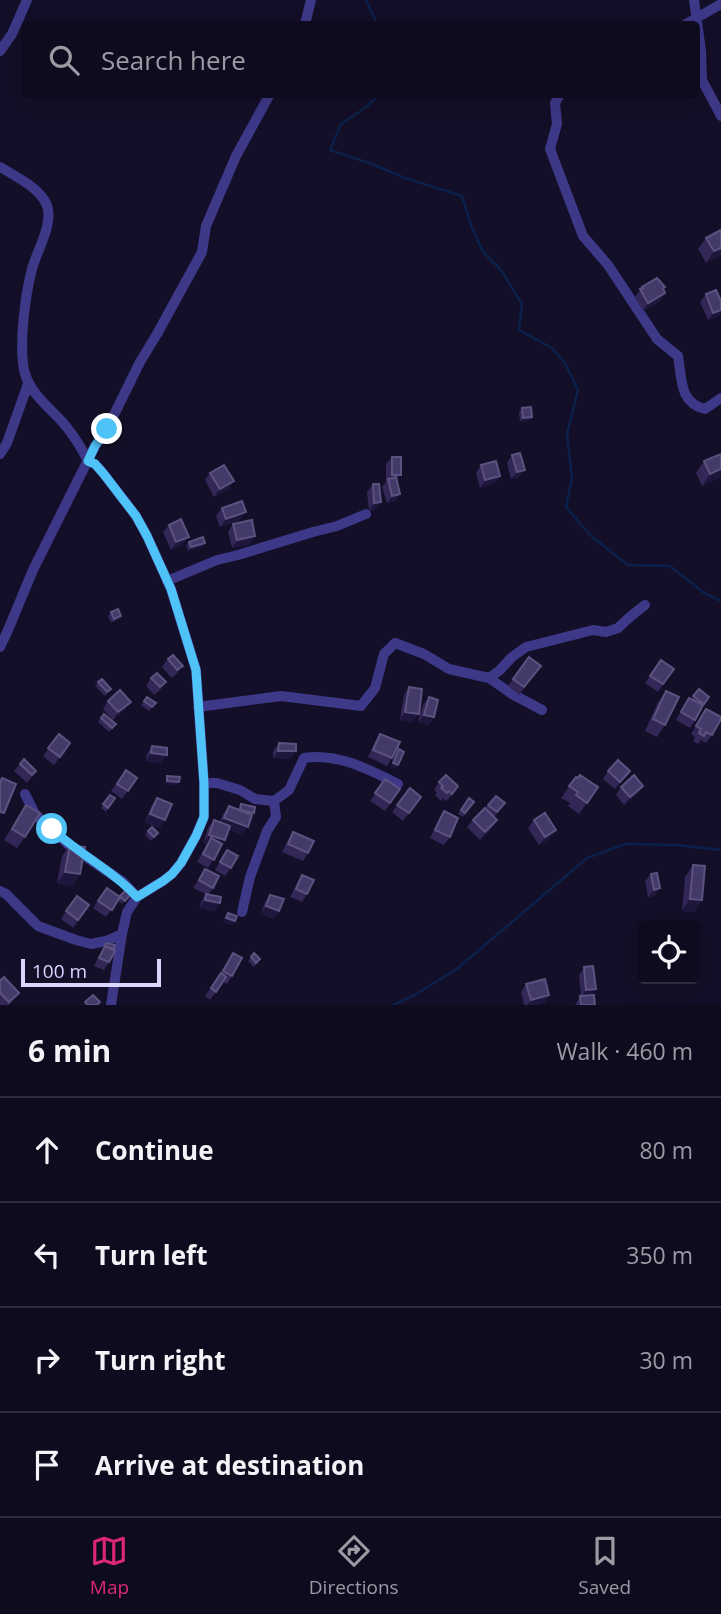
<!DOCTYPE html>
<meta charset="utf-8">
<style>
body{margin:0;font-family:"Open Sans",sans-serif;background:#181427;color:#f1f3f6}
.controls{position:absolute;right:21px;bottom:21px;display:grid;overflow:hidden;border-radius:7px;box-shadow:0 7px 28px #0002}
.controls button{width:63px;height:63px;display:grid;place-items:center;padding:0;border:0;border-bottom:2px solid #2f2b3c;background:#0f0b1e;color:#f1f3f6;font:35px sans-serif}
.scale{position:absolute;left:21px;bottom:18px;width:140px;box-sizing:border-box;padding-left:7px;border:4px solid #dbd6ff;border-top:0;font-size:19px;line-height:24px;white-space:nowrap;color:#dbd6ff;-webkit-text-stroke:5px #140f28;paint-order:stroke}
.stop{position:absolute;width:21px;height:21px;margin:-16px;border:5px solid #4fc3f7;border-radius:50%;background:#fff}
.stop.end{background:#4fc3f7;border-color:#fff;box-shadow:0 2px 7px #0008}
.list{margin:0;padding:0;list-style:none}
h2{display:flex;justify-content:space-between;align-items:center;height:91px;margin:0;padding:0 28px;font-size:30px}
h2 small{font-size:23px;font-weight:400;color:#9b9ba4}
.list li{display:grid;grid-template-columns:46px 1fr auto;gap:21px;align-items:center;box-sizing:border-box;height:105px;padding:0 28px;border-top:2px solid #2f2b3c}
.list b{display:block;font-size:26px;white-space:nowrap}
.list em{font-size:23px;font-style:normal;color:#9b9ba4}
.icon{flex:none;width:38px;height:38px;fill:none;stroke:currentColor;stroke-width:2;stroke-linecap:round;stroke-linejoin:round}
.map{position:relative;flex:none;width:721px;height:1005px;overflow:hidden}
.search{position:absolute;background:#0f0b1e;box-shadow:0 7px 28px #0002;left:21px;right:21px;top:21px;height:77px;display:flex;align-items:center;gap:18px;box-sizing:border-box;padding:0 24px;border-radius:7px;color:#9b9ba4;font-size:26px}
.sheet{height:511px;background:#0f0b1e}
nav{display:flex;justify-content:space-around;align-items:center;box-sizing:border-box;height:98px;border-top:2px solid #2f2b3c;background:#0f0b1e;font-size:19px;color:#9b9ba4}
nav a{display:grid;justify-items:center;gap:4px}
nav .on{color:#db2777}
.map>svg:first-child{display:block}
.lines{fill:none;stroke-linecap:round;stroke-linejoin:round}
.stream{stroke:#0b214b;stroke-width:2.5}
.street{stroke:#3d3888;stroke-width:10}
.wall{fill:#322757}
.shaded-wall{fill:#1e163c}
.building{fill:#443a69;stroke:#5c5280;stroke-width:2}
.route{stroke:#4fc3f7;stroke-width:9}
</style>
<div class="map">
<svg width="721" height="1005" viewBox="0 0 721 1005">
<rect width="100%" height="100%" fill="#140f28"/>
<g class="lines">
<path class="stream" d="M366 0 377 24
M380 94 365 108 341 124 330 150 372 164 405 178 462 196 472 228 483 252 501 270 522 304 519 330 552 348 565 363 578 390 567 434 572 478 566 507 590 535 628 565 670 566 704 593 721 601
M393 1005 415 995 458 968 587 858 625 844 677 845 721 850"/>
<path class="street" d="M694 0 701 51 702 80 721 116
M305 24 311 0
M686 24 721 4
M0 51 12 34 27 0
M560 94 555 103 557 124 550 149 583 236 608 265 657 339 678 356C682 378 679 403 705 409L721 398
M0 167C15 176 38 187 46 203 55 222 37 250 32 269 25 296 19 343 24 370 30 395 49 406 65 425 74 436 81 447 88 461L95 464 103 473 136 516 147 536 171 589 196 670 204 783V817L196 836 181 863 172 874 163 881 137 897 127 912 122 934 111 1005
M0 454 7 443 28 384
M167 581 217 560 238 555 313 532 337 526 366 514
M0 647 8 630 33 570 95 446 107 429 140 362 157 334 202 252 206 226 236 156 270 94
M489 678 500 670 512 657 526 647 593 630 606 632 618 628 631 616 645 605
M198 707 281 696 361 706 375 688 384 654 395 643 424 654 449 669 489 678 512 694 542 710
M204 783H217L240 790 255 799 274 801 289 790 304 758C338 753 368 769 398 784
M25 794 35 814 70 846 123 882 137 897
M0 891 6 894 38 926 76 940 91 944 106 941 122 934
M242 912 250 877 267 831 276 817 274 801"/>
</g>
<path class="wall" d="M721 230V255L706 263 698 249 706 238Z
M642 287H665L663 289 665 293 660 301 643 311 635 297Z
M706 294 721 301V313L718 316 708 320 700 302Z
M522 408 532 417 529 421 520 422 519 412Z
M721 454V477L702 486 696 473 704 461Z
M512 455 519 477 511 479 507 463Z
M392 457 400 494 395 501 387 503 382 487 386 482V464Z
M481 465 500 476 495 483 480 488 476 473Z
M210 473 229 489 214 497 205 480Z
M373 484 375 510 369 511 367 492Z
M222 508 240 520 220 527 216 516Z
M233 524 250 544 232 548 228 532Z
M169 525 183 544 171 550 163 532Z
M189 542 202 547 188 551 186 545Z
M111 612 118 619 111 623 108 616Z
M529 657 541 666 519 695 508 686Z
M168 659 183 666 177 673 172 678 162 667Z
M661 660 674 669 658 692 645 683Z
M151 678 166 682 160 690 154 695 146 686Z
M98 682 111 689 105 696 95 686Z
M409 687 413 722 400 720 404 695Z
M699 689 709 697 690 728 676 720 689 698 692 699Z
M666 691 665 725 657 737 645 731 658 702Z
M147 697 156 703 149 711 141 705Z
M429 697 434 717 428 725 418 722 423 705Z
M108 701 125 709 113 720 103 709Z
M706 709 712 735 706 743 701 740 698 744 693 741 695 737 691 734Z
M104 714 116 724 109 732 98 722Z
M59 734 70 743 54 765 43 756Z
M380 734 392 758 387 766 368 757 375 742Z
M279 743 296 751 290 759 273 758V751Z
M152 746 167 755 161 763 146 761 147 754Z
M20 764 36 771 27 783 14 771Z
M126 770 137 778 122 799 111 791Z
M608 771H630L615 789 603 779Z
M576 777 598 787 579 814 568 806 570 803 561 798Z
M385 779 400 789 385 811 370 801Z
M439 782 453 794 446 801 443 798 441 801 435 795 437 793 434 790Z
M643 786 638 793 624 805 616 795 621 787Z
M410 788 421 797 403 821 392 812Z
M110 795 115 798 106 812 101 808Z
M157 798 165 820 159 828 145 822 152 805Z
M469 798 474 802 463 817 458 814Z
M241 804 252 815 242 835 229 830 225 840 208 868 197 862 207 844 203 843 208 828 214 820 220 822 223 814 229 806 238 809Z
M26 805 25 837 17 848 4 840Z
M488 805 499 811 494 817 492 828 480 840 467 827 473 820Z
M444 811 450 837 444 845 430 838 439 819Z
M534 820 550 838 539 845 528 828Z
M148 831 158 833 151 841 145 835Z
M293 832 308 853 303 861 282 852 288 840Z
M70 845 80 874 72 886 57 883 62 856Z
M227 850 231 868 225 876 215 870Z
M693 865 702 900 694 912 682 911 685 877Z
M205 869 213 888 209 894 220 903 215 911 199 908 201 902 206 894 193 888Z
M651 874 660 888 654 896 648 897 645 881Z
M302 875 307 894 302 902 290 897 297 883Z
M107 888 120 897 131 894 122 904 118 900 106 917 93 908Z
M270 895 279 911 274 919 261 914 265 902Z
M77 896 89 905 73 928 61 919Z
M106 943 114 949 109 962 104 970 94 966Z
M233 953 232 976 227 984 223 982 210 1000 205 996 218 977Z
M251 957 257 963 254 967 248 961Z
M584 967 592 995 595 1005H575L581 996 579 975Z
M0 981 19 993 9 1005H0Z
M526 984 549 995 544 1003 536 1005H524L521 992Z"/>
<path class="shaded-wall" d="M721 248V255L706 263 714 251Z
M665 293 660 301 643 311 648 303Z
M721 310V313L718 316 708 320 713 313Z
M532 417 529 421 520 422 523 418Z
M721 469V477L702 486 710 474Z
M525 470 519 477 511 479 517 472Z
M392 475H401L395 483 388 480Z
M500 476 495 483 480 488 485 480Z
M234 481 229 489 214 497 220 489Z
M400 494 395 501 387 503 392 496Z
M381 502 375 510 369 511 374 503Z
M246 512 240 520 220 527 226 519Z
M255 536 250 544 232 548 237 540Z
M189 537 183 544 171 550 176 542Z
M205 543 202 547 188 551 191 547Z
M131 702 125 709 113 720 118 712Z
M405 712 419 714 413 722 400 720Z
M424 715 434 717 428 725 418 722Z
M278 751H296L290 759 273 758Z
M151 753 167 755 161 763 146 761Z
M393 763 398 765 396 769 390 767Z
M167 781 179 782 176 786 164 784Z
M643 786 638 793 624 805 630 797Z
M150 814 165 820 159 828 145 822Z
M224 818 248 827 242 835 218 826Z
M497 820 492 828 480 840 485 832Z
M556 830 550 838 539 845 545 837Z
M209 835 225 840 220 848 211 838 207 844 203 843Z
M65 872 80 874 72 886 57 883Z
M660 888 654 896 648 897 654 890Z
M690 899 702 900 694 912 682 911Z
M205 900 220 903 215 911 199 908Z
M266 906 279 911 274 919 261 914Z
M226 918 235 921 232 925 223 922Z
M596 989 590 997 581 998 586 990Z
M549 995 544 1003 536 1005H527L531 1000Z"/>
<path class="building" d="M721 230V248L714 251 706 238Z
M657 278 665 287 663 288 665 293 648 303 640 289 643 288 642 287Z
M716 290 721 301V310L713 313 706 294Z
M531 407 532 417 523 418 522 408Z
M520 453 525 470 517 472 512 455Z
M721 454V469L710 474 704 461Z
M392 457H401V475H392Z
M496 461 500 476 485 480 481 465Z
M224 465 234 481 220 489 210 473Z
M396 477 400 494 392 496 388 479Z
M373 484H379L381 502 374 503Z
M242 501 246 512 226 519 222 508Z
M181 519 189 537 176 542 169 525Z
M252 520 255 536 237 540 233 524Z
M203 537 205 543 191 547 189 542Z
M118 609 121 616 114 619 111 612Z
M173 655 183 666 177 670 168 659Z
M529 657 541 666 524 687 513 679Z
M661 660 674 669 663 684 650 676Z
M157 673 166 682 160 687 151 678Z
M102 679 111 689 107 692 98 682Z
M409 687 422 689 419 714 405 712Z
M699 689 709 697 704 704 693 696Z
M120 690 131 702 118 712 108 701Z
M666 691 679 697 665 725 653 719Z
M147 697 156 703 152 707 144 701Z
M429 697 438 700 434 717 424 715Z
M689 698 703 705 695 720 681 712Z
M706 709 721 717V719L712 735 706 732 704 736 699 733 701 729 696 726Z
M104 714 116 724 112 728 101 718Z
M59 734 70 743 60 757 48 748Z
M380 734 400 742 392 758 373 750Z
M279 743 296 744V751H278Z
M152 746 167 748V755L151 753Z
M399 749 404 752 398 765 393 763Z
M24 759 36 771 32 775 20 764Z
M618 760 630 771 620 782 608 771Z
M126 770 137 778 128 791 117 784Z
M446 775 458 786 452 794 449 791 447 793 441 788 443 786 439 782Z
M580 775 598 787 587 803 576 795 578 792 569 786 576 777 578 778Z
M634 775 643 786 630 797 621 787Z
M167 776 180 777 179 782 167 781Z
M2 778 16 784 4 813 0 812V783Z
M385 779 400 789 390 803 375 793Z
M410 788 421 797 409 813 397 805Z
M110 795 115 798 108 808 103 804Z
M496 796 505 803 497 812 488 805Z
M157 798 172 804 165 820 150 814Z
M469 798 474 802 465 813 461 810Z
M241 804 255 807 254 813 240 810Z
M26 805 40 813 25 837 12 829Z
M229 806 252 815 248 827 224 818Z
M485 808 497 820 485 832 473 820Z
M444 811 458 818 450 837 435 830Z
M545 813 556 830 545 837 534 820Z
M214 820 230 826 225 840 209 835Z
M152 827 158 833 154 837 148 831Z
M293 832 314 841 308 853 288 844Z
M211 838 222 844 214 860 203 854Z
M70 845 85 847 80 874 65 872Z
M227 850 238 856 231 868 220 862Z
M693 865 705 866 702 900 690 899Z
M205 869 219 876 213 888 199 880Z
M657 873 660 888 654 890 651 874Z
M302 875 314 880 307 894 296 889Z
M107 888 120 897 112 910 98 901Z
M127 889 131 894 125 901 120 896Z
M206 894 221 897 220 903 205 900Z
M270 895 284 899 279 911 266 906Z
M77 896 89 905 78 920 66 911Z
M228 913 237 916 235 921 226 918Z
M106 943 115 945 114 949 105 946Z
M105 946 115 951 109 962 99 958Z
M233 953 242 958 232 976 223 971Z
M254 953 260 959 256 963 251 957Z
M593 966 596 989 586 990 584 967Z
M221 973 226 977 216 992 211 988Z
M4 977 19 993 9 1002 0 993V981Z
M545 979 549 995 531 1000 526 984Z
M93 995 100 1002 97 1005H87L85 1002Z
M594 995 595 1005H581L580 996Z"/>
<g class="lines">
<path class="route" d="M52 829C79 854 112 870 137 897L163 881 172 874 181 863 196 836 204 817V783L196 670 171 589 147 536 136 516 103 473 95 464 88 461 95 446 107 429"/>
</g>
</svg>
<div class="controls">
<button><svg class="icon" aria-label="locate" viewBox="0 0 24 24"><circle cx="12" cy="12" r="6"/><path d="M12 2v4M12 18v4M2 12h4M18 12h4"/></svg></button>
</div>
<div class="scale">100 m</div>
<div class="stop" style="left:52px;top:829px"></div>
<div class="stop end" style="left:107px;top:429px"></div>
<div class="search"><svg class="icon" aria-label="search" viewBox="0 0 24 24"><circle cx="10" cy="10" r="6"/><path d="M15 15l6 6"/></svg>Search here</div>
</div>
<section class="sheet">
<h2>6 min<small>Walk · 460 m</small></h2>
<ul class="list">
<li><svg class="icon" aria-label="ahead" viewBox="0 0 24 24"><path d="M12 20V5M6 11l6-6 6 6"/></svg><div><b>Continue</b></div><em>80 m</em></li>
<li><svg class="icon" aria-label="left" viewBox="0 0 24 24"><path d="M17 20v-9H6M10 6l-5 5 5 5"/></svg><div><b>Turn left</b></div><em>350 m</em></li>
<li><svg class="icon" aria-label="right" viewBox="0 0 24 24"><path d="M7 20v-9h11M14 6l5 5-5 5"/></svg><div><b>Turn right</b></div><em>30 m</em></li>
<li><svg class="icon" aria-label="arrive" viewBox="0 0 24 24"><path d="M6 21V4h12l-3 4 3 4H6"/></svg><div><b>Arrive at destination</b></div></li>
</ul>
</section>
<nav>
<a class="on"><svg class="icon" aria-label="map" viewBox="0 0 24 24"><path d="M3 6l6-2 6 2 6-2v14l-6 2-6-2-6 2zM9 4v14M15 6v14"/></svg>Map</a>
<a><svg class="icon" aria-label="directions" viewBox="0 0 24 24"><path d="M12 3l9 9-9 9-9-9zM9 14v-3h6M13 9l2 2-2 2"/></svg>Directions</a>
<a><svg class="icon" aria-label="saved" viewBox="0 0 24 24"><path d="M7 4h10v16l-5-4-5 4z"/></svg>Saved</a>
</nav>
